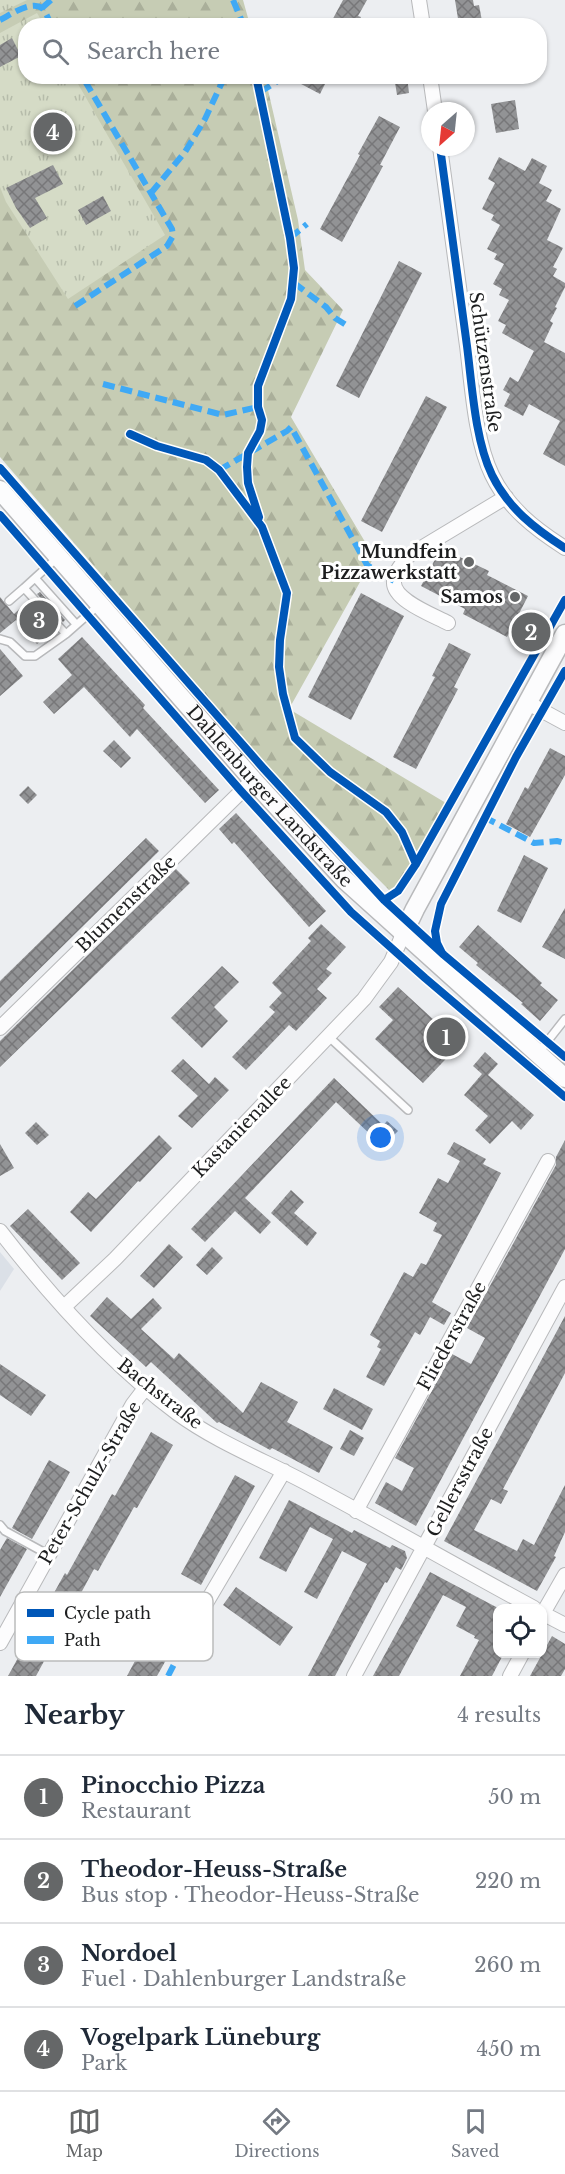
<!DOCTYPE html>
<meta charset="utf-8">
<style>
body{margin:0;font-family:"Libre Baskerville",serif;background:#f6f6f7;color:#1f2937}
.controls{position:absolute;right:18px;bottom:18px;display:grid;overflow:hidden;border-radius:12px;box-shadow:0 2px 4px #0004}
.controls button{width:54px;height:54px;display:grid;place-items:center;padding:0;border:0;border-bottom:2px solid #e0e1e3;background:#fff;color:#1f2937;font:30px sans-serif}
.compass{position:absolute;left:421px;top:102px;width:54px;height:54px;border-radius:50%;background:#fff;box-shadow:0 2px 4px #0004;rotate:207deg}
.you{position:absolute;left:381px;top:1138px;width:21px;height:21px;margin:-15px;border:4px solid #fff;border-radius:50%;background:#1a73e8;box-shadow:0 0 0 9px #1a73e833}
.badge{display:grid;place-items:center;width:39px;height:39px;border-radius:50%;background:#656768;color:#fff;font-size:20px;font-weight:700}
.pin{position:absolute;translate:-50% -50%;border:3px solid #fff;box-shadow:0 2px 6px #0006}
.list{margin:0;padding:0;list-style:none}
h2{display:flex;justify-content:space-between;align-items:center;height:78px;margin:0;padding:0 24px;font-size:26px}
h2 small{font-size:20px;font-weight:400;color:#747a83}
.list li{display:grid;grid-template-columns:39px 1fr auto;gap:18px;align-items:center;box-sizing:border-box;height:84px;padding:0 24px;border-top:2px solid #e0e1e3}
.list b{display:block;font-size:22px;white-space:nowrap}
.list p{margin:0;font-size:20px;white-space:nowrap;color:#747a83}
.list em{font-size:20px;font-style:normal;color:#747a83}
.icon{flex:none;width:33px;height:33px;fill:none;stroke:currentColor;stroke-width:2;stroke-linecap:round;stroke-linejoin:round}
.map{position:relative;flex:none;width:565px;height:1676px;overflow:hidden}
.search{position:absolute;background:#fff;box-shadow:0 2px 4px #0004;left:18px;right:18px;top:18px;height:66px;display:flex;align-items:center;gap:15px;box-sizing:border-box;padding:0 21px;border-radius:24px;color:#747a83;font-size:22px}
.sheet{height:414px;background:#fff}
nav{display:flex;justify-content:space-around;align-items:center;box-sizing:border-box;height:84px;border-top:2px solid #e0e1e3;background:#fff;font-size:16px;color:#747a83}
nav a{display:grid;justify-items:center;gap:3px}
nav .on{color:#656768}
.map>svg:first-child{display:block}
.built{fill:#dbe0e7}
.forest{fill:url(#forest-firs)}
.park{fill:url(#park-tufts)}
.building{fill:url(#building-cross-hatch)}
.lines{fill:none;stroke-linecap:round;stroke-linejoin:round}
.lane-casing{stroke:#b8b9bb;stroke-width:10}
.street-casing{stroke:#b8b9bb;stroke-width:16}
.secondary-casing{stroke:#b8b9bb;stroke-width:21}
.lane{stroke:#fcfcfd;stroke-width:7}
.street{stroke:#fcfcfd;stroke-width:14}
.secondary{stroke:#fcfcfd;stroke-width:18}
.quiet{stroke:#3fa9f5;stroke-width:6;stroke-dasharray:12 6;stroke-linecap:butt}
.cycleway-casing{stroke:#fff;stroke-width:11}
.cycleway{stroke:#0057b8;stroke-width:8}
.poi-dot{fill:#656768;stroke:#fff;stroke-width:2}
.labels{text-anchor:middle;stroke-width:6;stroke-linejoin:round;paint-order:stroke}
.street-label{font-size:18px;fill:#1d1e1f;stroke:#fff}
.poi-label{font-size:18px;font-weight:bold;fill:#1d1e1f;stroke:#fff;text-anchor:end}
.key{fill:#fff;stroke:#bbbcbc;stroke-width:1.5}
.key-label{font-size:16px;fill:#1d1e1f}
</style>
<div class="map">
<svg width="565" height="1676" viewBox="0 0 565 1676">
<defs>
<pattern id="forest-firs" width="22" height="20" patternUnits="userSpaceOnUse" patternTransform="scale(1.5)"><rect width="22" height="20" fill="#c6ccb4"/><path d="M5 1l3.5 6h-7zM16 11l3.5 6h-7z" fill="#aaaf9a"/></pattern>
<pattern id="park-tufts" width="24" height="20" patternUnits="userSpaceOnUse" patternTransform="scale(1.5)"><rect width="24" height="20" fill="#d5dbc6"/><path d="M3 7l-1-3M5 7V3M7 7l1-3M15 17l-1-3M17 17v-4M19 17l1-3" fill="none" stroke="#b6bcaa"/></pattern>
<pattern id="building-cross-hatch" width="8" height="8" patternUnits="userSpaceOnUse" patternTransform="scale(1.5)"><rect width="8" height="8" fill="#929395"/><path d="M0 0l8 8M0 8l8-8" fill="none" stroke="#777779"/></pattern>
</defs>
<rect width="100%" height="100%" fill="#eceef1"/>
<path class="built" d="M0 1252 14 1269 0 1291Z"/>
<path class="forest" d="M0 0H243L250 25 26 26V76L265 77 298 220 305 270 343 310 291 417 374 557 289 709 446 803 393 894 269 769 0 457Z"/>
<path class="park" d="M0 0H27L0 13Z
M37 13 44 25 26 26V76L74 77 165 235 68 299 6 202 0 187V33Z"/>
<path class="building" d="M343 0H367L358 16 361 17 357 26H329Z
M455 0H473L474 6 479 5 482 21 459 25Z
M12 38 21 56 0 67V45Z
M286 76H329L320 94Z
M394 76H407L409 93 397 95Z
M515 100 519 129 496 133 491 104Z
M379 116 400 127 380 165 383 166 342 242 320 229 360 155 358 154Z
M499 157 525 171 532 158 547 166 539 183 552 190 546 201 561 209 547 240 563 248 553 267 557 269 553 276 565 283V287L555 307 557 308 550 321 553 323 544 342 565 353V466L543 454 560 421 529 404 523 416 504 406 510 394 503 390 510 377 518 382 534 351 502 333 506 325 498 321 509 300 499 295 502 289 493 284 504 264 494 259 497 254 487 249 500 225 491 220 494 215 482 209 495 183 488 179Z
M53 165 63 184 35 198 47 218 30 228 16 208 6 188Z
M103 196 111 211 86 225 78 210Z
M399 261 422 273 359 398 336 386Z
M426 396 447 407 382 532 361 521Z
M441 548 489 571 487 575 528 596 507 637 463 614 465 609 421 586Z
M40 592 65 620 63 622 37 594Z
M361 593 404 616 351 720 308 697Z
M0 597 14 614 28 601 54 629 37 644 16 620 0 633Z
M82 637 145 705 143 708 219 790 205 803 137 729 130 737 84 687 54 714 43 702 72 675 58 659Z
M449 643 471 654 454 687 458 689 416 769 393 757 435 677 432 676Z
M0 649 23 676 0 696Z
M114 740 131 758 121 768 103 751Z
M550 748 565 756V775L530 837 506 824 525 787 528 789Z
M28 786 37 795 28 804 19 795Z
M236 813 326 911 309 927 234 842 232 844 219 829Z
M146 838 159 851 0 1008V981Z
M524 855 548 868 521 923 497 911Z
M176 869 190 883 0 1067V1041Z
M565 908V959L542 947Z
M321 924 346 947 326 969 332 973 317 989 327 998 296 1031 289 1025 246 1070 232 1057 275 1012 269 1007 282 993 272 983 311 941 308 938Z
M478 925 542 983 540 985 558 1000 540 1021 521 1004 523 1003 476 965 478 963 459 947Z
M222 966 239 982 214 1007 228 1021 202 1048 171 1018Z
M398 987 460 1044 423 1083 375 1039 393 1020 379 1007Z
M485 1052 498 1064 488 1075 534 1115 521 1130 512 1121 490 1144 475 1130 488 1116 464 1095 482 1074 473 1066Z
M183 1059 209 1084 215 1077 229 1090 192 1128 178 1116 198 1096 171 1071Z
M334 1078 383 1125 372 1136 336 1102 245 1198 271 1222 260 1234 235 1211 205 1242 191 1229Z
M387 1121 398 1131 389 1140 379 1130Z
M36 1122 49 1135 37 1145 25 1133Z
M159 1135 172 1148 140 1182 138 1181 91 1232 70 1212 88 1192 96 1199Z
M565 1140V1249L416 1526 375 1503 386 1482 402 1491 414 1468 395 1458 452 1354 471 1364 485 1338 467 1328 556 1165V1157Z
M454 1142 486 1159 483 1164 501 1173 432 1302 451 1313 444 1325 430 1317 420 1335 415 1332 384 1386 366 1377 381 1349 377 1347 380 1341 370 1335 404 1272 413 1277 421 1263 426 1265 442 1235 433 1231 437 1223 419 1213 438 1178 448 1183 460 1161 447 1154Z
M0 1144 14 1168 0 1176Z
M291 1190 304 1202 294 1213 317 1233 307 1246 271 1213Z
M28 1209 80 1263 62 1280 10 1226Z
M169 1244 183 1257 154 1288 140 1276Z
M212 1247 223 1258 207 1275 196 1265Z
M107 1297 131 1319 153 1298 162 1308 141 1329 174 1359 179 1353 243 1413 261 1382 298 1402 287 1422 333 1447 319 1473 272 1448 270 1450 219 1422 217 1423 151 1362 146 1367 90 1316Z
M565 1316V1373L503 1489 508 1491 501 1504 491 1499 474 1530 517 1551 523 1539 534 1545 565 1485V1532L554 1556 556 1557 537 1591 444 1541Z
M0 1364 46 1395 31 1416 0 1395Z
M334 1388 373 1409 362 1430 323 1409Z
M350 1430 364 1438 354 1456 340 1449Z
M151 1432 173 1445 137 1508 134 1507 98 1571 94 1569 36 1676H8L65 1573 67 1575 112 1494 115 1496Z
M49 1460 70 1472 32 1539 12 1528Z
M235 1475 255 1486 201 1585 181 1574Z
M289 1500 352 1533 354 1530 390 1548 392 1545 405 1551 407 1558 401 1570 396 1567 387 1583 385 1582 335 1676H308L367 1564 342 1551 317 1599 304 1592 333 1539 310 1527 286 1572 259 1558Z
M7 1538 27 1549 0 1597V1550Z
M430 1572 498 1608V1653H504L492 1676H460L479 1640 474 1638 475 1636 456 1626 466 1607 443 1595 399 1676H373Z
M236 1587 293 1627 280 1646 223 1605Z
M151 1631 175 1644 157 1676H127Z
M552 1636 565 1644V1669L561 1676H530Z"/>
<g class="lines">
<g class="lane-casing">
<path id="lane" d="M58 557 24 588 66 634 100 604
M35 578 76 624
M9 601 24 588
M0 639 10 642 25 656H35L66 634
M329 1037 408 1110
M539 1052 565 1019
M0 1525 5 1531 49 1555"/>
</g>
<g class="street-casing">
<path id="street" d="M419 0 423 26
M430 76 435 111
M440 147C449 213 458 280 467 346 472 385 475 440 492 475 508 508 535 529 565 548
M448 623C433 615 392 600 394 581 395 571 403 563 408 556L506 497
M528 703 565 723
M0 1028 253 780
M0 1231C51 1297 110 1363 177 1413 218 1443 268 1462 312 1486 387 1526 460 1568 534 1608
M64 1307 115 1259 364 999 391 962 403 934
M356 1511 548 1161
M542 1613 565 1625
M172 1615 202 1610 284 1471
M542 1615 565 1575
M0 1643 133 1404 146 1387
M354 1676 565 1287
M510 1676 522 1654"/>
</g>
<g class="secondary-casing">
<g id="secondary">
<path id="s1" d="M0 490 253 780 344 879 565 1078"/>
<path d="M403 934 415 909 565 634"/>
</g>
</g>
<use href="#lane" class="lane"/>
<use href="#street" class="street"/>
<use href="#secondary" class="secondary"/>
<path class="quiet" d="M233 0 244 26
M42 8 51 0
M0 20C10 15 31 0 42 8 46 12 49 21 52 26
M260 92 281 79
M151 193 185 152 205 119 225 76
M290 238 307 224
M294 283 326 307 335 318 346 325
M75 306 167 246 173 236 172 229 82 76
M103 384 223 415 258 407
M219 470 287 431 291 427 367 565 394 581
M484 817 534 843 557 841 565 843
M168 1676 202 1610"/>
<g class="cycleway-casing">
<path id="cycleway" d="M256 76 290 238 294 268 291 299 258 386V407L262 420 260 431 248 453 247 467 248 483 259 517
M440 147C449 213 458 280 467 346 472 385 475 440 492 475 508 508 535 529 565 548
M130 434 157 446 206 460 219 470 262 527 287 593 280 640 279 667 283 694 295 738 330 772 386 812 402 832 416 864
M0 468 264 769 384 900 444 955 565 1057
M0 515 241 791 351 912 425 978 565 1097
M384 900 398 891 416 864 565 600
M442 953 437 943 435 931 441 904 516 757 565 671"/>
</g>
<use href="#cycleway" class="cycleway"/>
</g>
<g class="poi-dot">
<circle cx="469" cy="562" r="6"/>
<circle cx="515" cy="597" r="6"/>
</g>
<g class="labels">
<g class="street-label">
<text transform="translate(485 362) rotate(82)" y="6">Schützenstraße</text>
<text dy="6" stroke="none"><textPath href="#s1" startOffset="408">Dahlenburger Landstraße</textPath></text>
<text transform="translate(126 904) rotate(-44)" y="6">Blumenstraße</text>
<text transform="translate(242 1127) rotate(-46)" y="6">Kastanienallee</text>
<text transform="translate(452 1336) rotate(-61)" y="6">Fliederstraße</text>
<text transform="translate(160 1394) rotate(38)" y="6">Bachstraße</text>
<text transform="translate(460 1482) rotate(-62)" y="6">Gellersstraße</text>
<text transform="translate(90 1483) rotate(-60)" y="6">Peter-Schulz-Straße</text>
</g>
<g class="poi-label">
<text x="457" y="558">Mundfein<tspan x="457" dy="21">Pizzawerkstatt</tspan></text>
<text x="503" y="603">Samos</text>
</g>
</g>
<rect x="15" y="1592" width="198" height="69" rx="9" class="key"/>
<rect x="27" y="1609" width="27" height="8" fill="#0057b8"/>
<rect x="27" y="1636" width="27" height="8" fill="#3fa9f5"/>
<g class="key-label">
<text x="64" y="1619">Cycle path</text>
<text x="64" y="1646">Path</text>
</g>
</svg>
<div class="controls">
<button><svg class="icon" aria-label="locate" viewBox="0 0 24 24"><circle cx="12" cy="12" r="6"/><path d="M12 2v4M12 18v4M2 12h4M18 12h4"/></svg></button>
</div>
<svg class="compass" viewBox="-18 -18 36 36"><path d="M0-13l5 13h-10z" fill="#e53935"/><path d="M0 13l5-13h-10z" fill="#747a83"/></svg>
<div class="you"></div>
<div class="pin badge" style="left:446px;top:1037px">1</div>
<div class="pin badge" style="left:531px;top:632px">2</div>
<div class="pin badge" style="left:39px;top:620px">3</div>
<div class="pin badge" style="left:53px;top:132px">4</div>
<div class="search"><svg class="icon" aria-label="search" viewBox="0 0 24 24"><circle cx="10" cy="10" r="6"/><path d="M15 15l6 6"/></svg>Search here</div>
</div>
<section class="sheet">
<h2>Nearby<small>4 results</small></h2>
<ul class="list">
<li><span class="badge">1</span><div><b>Pinocchio Pizza</b><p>Restaurant</p></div><em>50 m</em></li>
<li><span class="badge">2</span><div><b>Theodor-Heuss-Straße</b><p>Bus stop · Theodor-Heuss-Straße</p></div><em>220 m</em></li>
<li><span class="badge">3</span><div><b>Nordoel</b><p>Fuel · Dahlenburger Landstraße</p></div><em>260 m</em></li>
<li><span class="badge">4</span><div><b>Vogelpark Lüneburg</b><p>Park</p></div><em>450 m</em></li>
</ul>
</section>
<nav>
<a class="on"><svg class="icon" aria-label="map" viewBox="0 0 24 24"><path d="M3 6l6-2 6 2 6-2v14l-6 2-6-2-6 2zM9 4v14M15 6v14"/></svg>Map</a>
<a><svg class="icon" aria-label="directions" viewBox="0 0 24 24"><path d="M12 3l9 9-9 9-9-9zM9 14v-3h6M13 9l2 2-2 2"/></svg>Directions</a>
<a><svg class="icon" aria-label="saved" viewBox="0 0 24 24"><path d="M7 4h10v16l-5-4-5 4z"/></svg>Saved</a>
</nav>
